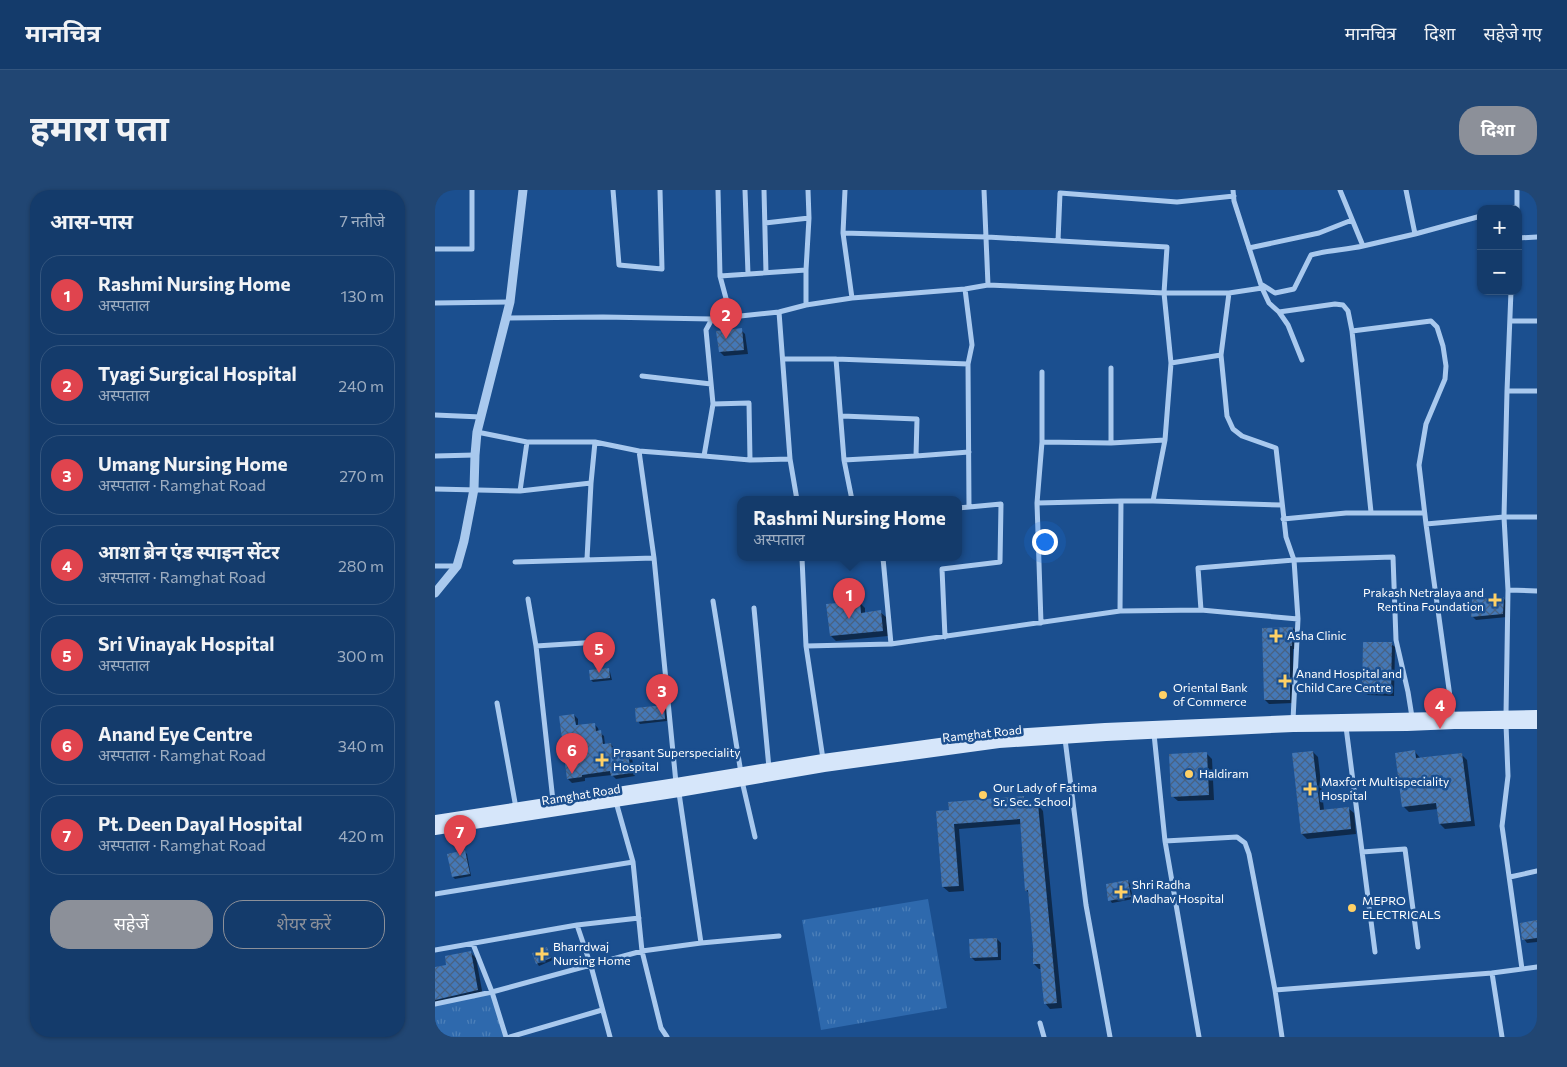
<!DOCTYPE html>
<html lang="hi">
<meta charset="utf-8">
<style>
body{margin:0;font-family:Commissioner,"Noto Sans Devanagari",sans-serif;background:#214673;color:#f1f3f6}
.controls{position:absolute;right:15px;top:15px;display:grid;overflow:hidden;border-radius:10px;box-shadow:0 1px 4px #0004}
.controls button{width:45px;height:45px;display:grid;place-items:center;padding:0;border:0;border-bottom:1px solid #33557e;background:#143b6b;color:#f1f3f6;font:25px sans-serif}
.you{position:absolute;left:609px;top:351px;width:18px;height:18px;margin:-12px;border:4px solid #fff;border-radius:50%;background:#1a73e8;box-shadow:0 0 0 8px #1a73e833}
.badge{display:grid;place-items:center;width:32px;height:32px;border-radius:50%;background:#8c9099;color:#fff;font-size:16px;font-weight:700}
.pin{position:absolute;translate:-50% -41px;filter:drop-shadow(0 1px 2px #0008)}
.pin::after{content:'';position:absolute;top:26px;width:18px;height:15px;background:inherit;clip-path:polygon(0 0,100% 0,50% 100%)}
.popup{position:absolute;left:302px;top:306px;width:225px;height:65px;box-sizing:border-box;display:grid;place-content:center;border-radius:10px;background:#143b6b;filter:drop-shadow(0 1px 4px #0005);font-size:16px;white-space:nowrap;color:#9dadc1}
.popup b{font-size:19px;color:#f1f3f6}
.popup::after{content:'';position:absolute;left:50%;top:100%;margin-left:-10px;border:10px solid transparent;border-top-color:#143b6b}
.list{margin:0;padding:0;list-style:none}
h2{display:flex;justify-content:space-between;align-items:center;height:65px;margin:0;padding:0 20px;font-size:21px}
h2 small{font-size:16px;font-weight:400;color:#9dadc1}
.list li{display:grid;grid-template-columns:32px 1fr auto;gap:15px;align-items:center;box-sizing:border-box;height:80px;margin:0 10px 10px;padding:0 10px;border:1px solid #33557e;border-radius:20px}
.list b{display:block;font-size:19px;white-space:nowrap}
.list p{margin:0;font-size:16px;white-space:nowrap;color:#9dadc1}
.list em{font-size:16px;font-style:normal;color:#9dadc1}
.actions{display:flex;gap:10px;padding:15px 20px}
.actions a{flex:1;padding:11px 0;border:1px solid #8c9099;border-radius:20px;text-align:center;font-size:18px;color:#8c9099}
.actions .main{background:#8c9099;color:#fff}
.map{position:relative;flex:none;width:1102px;height:847px;overflow:hidden;border-radius:20px}
header{display:flex;align-items:center;gap:30px;box-sizing:border-box;height:70px;padding:0 25px;background:#143b6b;border-bottom:1px solid #33557e}
header strong{font-size:24px}
nav{display:flex;gap:28px;margin-inline-start:auto;font-size:18px}
.intro{display:flex;align-items:center;justify-content:space-between;box-sizing:border-box;height:120px;padding:0 30px}
h1{margin:0;font-size:35px}
.button{padding:12px 22px;border-radius:20px;background:#8c9099;color:#fff;font-size:18px;font-weight:700}
main{display:flex;gap:30px;padding:0 30px}
aside{flex:1;background:#143b6b;border-radius:20px;box-shadow:0 1px 4px #0004}
.map>svg:first-child{display:block}
.grass{fill:url(#grass-tufts)}
.shadow{fill:#0007}
.building{fill:url(#building-cross-hatch)}
.lines{fill:none;stroke-linecap:round;stroke-linejoin:round}
.minor{stroke:#a9c9ee;stroke-width:5}
.tertiary{stroke:#a9c9ee;stroke-width:9}
.secondary{stroke:#d6e6fa;stroke-width:10}
.poi-dot{fill:#ffd166;stroke:#1b4f8f;stroke-width:2}
.labels{text-anchor:middle;stroke-width:5;stroke-linejoin:round;paint-order:stroke}
.poi-label{font-size:12px;fill:#fff;stroke:#1b4f8f;text-anchor:start}
.street-label{font-size:12px;fill:#fff;stroke:#1b4f8f}
</style>
<header>
<strong>मानचित्र</strong>
<nav><a>मानचित्र</a><a>दिशा</a><a>सहेजे गए</a></nav>
</header>
<div class="intro"><h1>हमारा पता</h1><a class="button">दिशा</a></div>
<main>
<aside>
<h2>आस-पास<small>7 नतीजे</small></h2>
<ul class="list">
<li><span class="badge" style="background:#e0444e">1</span><div><b>Rashmi Nursing Home</b><p>अस्पताल</p></div><em>130 m</em></li>
<li><span class="badge" style="background:#e0444e">2</span><div><b>Tyagi Surgical Hospital</b><p>अस्पताल</p></div><em>240 m</em></li>
<li><span class="badge" style="background:#e0444e">3</span><div><b>Umang Nursing Home</b><p>अस्पताल · Ramghat Road</p></div><em>270 m</em></li>
<li><span class="badge" style="background:#e0444e">4</span><div><b>आशा ब्रेन एंड स्पाइन सेंटर</b><p>अस्पताल · Ramghat Road</p></div><em>280 m</em></li>
<li><span class="badge" style="background:#e0444e">5</span><div><b>Sri Vinayak Hospital</b><p>अस्पताल</p></div><em>300 m</em></li>
<li><span class="badge" style="background:#e0444e">6</span><div><b>Anand Eye Centre</b><p>अस्पताल · Ramghat Road</p></div><em>340 m</em></li>
<li><span class="badge" style="background:#e0444e">7</span><div><b>Pt. Deen Dayal Hospital</b><p>अस्पताल · Ramghat Road</p></div><em>420 m</em></li>
</ul>
<div class="actions"><a class="main">सहेजें</a><a>शेयर करें</a></div>
</aside>
<div class="map">
<svg width="1102" height="847" viewBox="0 0 1102 847">
<defs>
<pattern id="grass-tufts" width="24" height="20" patternUnits="userSpaceOnUse" patternTransform="scale(1.25)"><rect width="24" height="20" fill="#2e69ad"/><path d="M3 7l-1-3M5 7V3M7 7l1-3M15 17l-1-3M17 17v-4M19 17l1-3" fill="none" stroke="#4d80b9"/></pattern>
<pattern id="building-cross-hatch" width="8" height="8" patternUnits="userSpaceOnUse" patternTransform="scale(1.25)"><rect width="8" height="8" fill="#4478b7"/><path d="M0 0l8 8M0 8l8-8" fill="none" stroke="#486282"/></pattern>
</defs>
<rect width="100%" height="100%" fill="#1b4f8f"/>
<path class="grass" d="M493 709 512 818 386 840 367 730Z
M57 802 71 847H0V816Z"/>
<path class="shadow" d="M306 140 310 144 313 164 289 166 285 162Z
M1068 408 1072 412V427L1041 430 1037 426Z
M424 412 430 418V423L445 422 451 427 453 446 401 451 396 446Z
M858 438 862 442 861 459H858V513L834 514 830 510Z
M956 454 960 457 959 506 932 505 929 501Z
M173 479 175 482 177 490 158 492 156 490Z
M228 516 231 518 232 531 205 534 203 531Z
M139 525 143 529V536L159 534 163 538 164 542 169 546 170 555 176 554 180 560 184 559 188 565 193 564 197 568 200 586 181 589 177 585 150 588V591L137 593 133 589Z
M878 562 883 567 889 620 913 618 919 623 921 644 872 649 867 644Z
M980 562 986 569 1026 564 1032 570 1040 636 1010 639 1005 634 1003 619 974 622 969 617Z
M771 563 777 569 779 610 743 611 737 606Z
M589 607 594 612V616L603 615 608 621 627 818 615 819 610 813 607 779H604L599 774V757L594 703 591 700 587 634 524 639 529 701 514 702 508 697 502 622Z
M30 662 32 664 36 686 20 689 18 687Z
M693 691 695 694 698 709 677 713 675 710Z
M1102 731V752L1092 753 1089 749Z
M562 749 566 753V770L540 771 536 767Z
M111 759 118 770 104 776 102 773Z
M36 763 41 768 48 806 0 815V778L13 776Z"/>
<path class="building" d="M307 138 309 160 284 162 281 141Z
M1069 407 1068 424 1036 427 1037 409Z
M425 411 426 423 446 420 448 441 395 446 391 414Z
M858 437 857 456H855V510H829L827 438Z
M928 452H957L956 503 927 502Z
M174 478 175 488 155 490 154 480Z
M229 515 230 529 201 532 200 518Z
M139 524 141 535 160 533 161 541 166 540 168 554 176 553 177 559 185 558V564L193 563 196 583 176 586 175 581 147 585V587L132 589 124 526Z
M980 560 981 568 1027 563 1036 631 1004 634 1001 613 967 617 960 563Z
M878 561 885 620 914 617 916 639 866 644 857 563Z
M772 562 774 605 736 607 734 564Z
M589 606 590 615 603 614 622 813 609 814 605 774H598V757L593 700 590 701 585 629 519 634 524 696 507 697 501 621 514 620 513 612Z
M30 660 35 684 17 687 12 664Z
M693 690 696 707 673 711 671 694Z
M1102 730V748L1087 750 1085 733Z
M562 748 563 767 535 768 534 749Z
M112 757 116 768 101 774 97 763Z
M36 761 43 800 0 810V777L11 775 10 766Z"/>
<g class="lines">
<path class="minor" d="M178 0 184 75 227 79 225 0
M283 0 285 86 296 127
M310 0 313 84
M329 0 331 83
M549 0 553 95
M798 0 799 11 827 98 834 113 844 122 853 135 867 170
M905 0 928 56 980 44 971 0
M1072 19 1082 17
M1082 19V0
M330 33 374 28
M408 43 552 47 732 57 729 103H794L827 98
M980 44 1046 26
M1083 48 1102 47
M623 51 625 3 742 12 799 6
M814 58 884 43 917 30
M0 59H37V0
M371 80V115
M285 86 371 80 374 28 373 0
M826 94 840 103 859 99 876 65C893 60 910 60 928 56
M794 103 786 165 792 226 798 239 807 246 841 258 851 347 859 370 863 429 858 530
M417 108 530 99 553 95 729 103 736 173 730 250 718 311H686L685 421 766 420 863 429
M0 113 75 112
M344 122 355 269 362 310
M844 122 900 114 908 115 913 121 917 141
M71 128 168 127 277 129 344 122 371 115 417 108 408 43 410 0
M277 129 271 140 278 214 269 266 315 270 355 269
M1076 131H1102
M349 169H401L533 174
M401 169 409 270 417 310
M736 173 786 165
M207 186 276 194
M1072 201H1102
M278 214 314 213 315 270
M0 225 46 227
M407 226 482 229 481 266 409 270
M42 242 92 252H160L204 261 219 368 241 593
M607 252 676 253V178
M676 253 730 250
M204 261 269 266
M0 266 40 265
M481 266 534 262
M0 299 85 301 156 293
M85 301 92 252
M718 311 847 315
M602 313 686 311
M523 318 534 317 533 174 537 155 530 99
M936 322 917 141 996 131 1002 137 1008 156 1011 176 1010 189 991 234 984 275 991 334 1018 528
M848 329 911 323H989
M991 334 1069 327H1102
M367 368 371 456 388 569
M152 369 156 293 160 252
M80 372 219 368
M0 376H22
M1073 400 1102 401
M93 409 101 456 118 611
M278 411 306 583
M319 418 334 578
M766 420 763 378 859 370 958 367 961 450 973 502 977 527
M606 433 602 313 607 252V182
M510 447 507 379 565 372 566 314 534 317
M456 454 685 421
M101 456 164 452
M371 456 456 454 448 368
M62 513 81 618
M1071 525 1073 400 1069 327 1072 201 1076 101
M1071 534 1073 586 1067 636 1087 779
M911 537 940 762
M719 544 730 651 764 847
M630 549 651 715 675 847
M307 591 320 647
M244 603 266 753 344 746
M181 612 198 672 207 761 226 838 232 847
M730 651 802 647 810 653 814 664 840 800 847 847
M927 662 970 659 983 757
M1075 687 1102 681
M0 704 198 672
M142 735 156 776 175 847
M38 754 57 802 71 847
M0 760 142 735 204 728
M1057 783 1067 847
M840 800 1057 783 1102 777
M0 814 57 802 207 761 266 753
M605 833 609 847
M75 847 167 820"/>
<path class="tertiary" d="M0 403 22 376 29 351 39 299 40 265 42 242 75 112 88 0"/>
<path class="secondary" d="M0 630 241 593 388 569 563 545 670 538 858 530 1102 525
M0 640 244 602 389 577 564 553 671 546 858 537 972 536 1019 534H1102"/>
</g>
<g class="poi-dot">
<path d="M1057.5 402.5h5v5h5v5h-5v5h-5v-5h-5v-5h5z"/>
<path d="M838.5 438.5h5v5h5v5h-5v5h-5v-5h-5v-5h5z"/>
<path d="M847.5 483.5h5v5h5v5h-5v5h-5v-5h-5v-5h5z"/>
<circle cx="728" cy="505" r="5"/>
<path d="M164.5 562.5h5v5h5v5h-5v5h-5v-5h-5v-5h5z"/>
<circle cx="754" cy="584" r="5"/>
<path d="M872.5 591.5h5v5h5v5h-5v5h-5v-5h-5v-5h5z"/>
<circle cx="548" cy="605" r="5"/>
<path d="M683.5 694.5h5v5h5v5h-5v5h-5v-5h-5v-5h5z"/>
<circle cx="917" cy="718" r="5"/>
<path d="M104.5 756.5h5v5h5v5h-5v5h-5v-5h-5v-5h5z"/>
</g>
<g class="labels">
<g class="poi-label">
<text x="1049" y="407" text-anchor="end">Prakash Netralaya and<tspan x="1049" dy="14">Rentina Foundation</tspan></text>
<text x="852" y="450">Asha Clinic</text>
<text x="861" y="488">Anand Hospital and<tspan x="861" dy="14">Child Care Centre</tspan></text>
<text x="738" y="502">Oriental Bank<tspan x="738" dy="14">of Commerce</tspan></text>
<text x="178" y="567">Prasant Superspeciality<tspan x="178" dy="14">Hospital</tspan></text>
<text x="764" y="588">Haldiram</text>
<text x="886" y="596">Maxfort Multispeciality<tspan x="886" dy="14">Hospital</tspan></text>
<text x="558" y="602">Our Lady of Fatima<tspan x="558" dy="14">Sr. Sec. School</tspan></text>
<text x="697" y="699">Shri Radha<tspan x="697" dy="14">Madhav Hospital</tspan></text>
<text x="927" y="715">MEPRO<tspan x="927" dy="14">ELECTRICALS</tspan></text>
<text x="118" y="761">Bharrdwaj<tspan x="118" dy="14">Nursing Home</tspan></text>
</g>
<g class="street-label">
<text transform="translate(547 544) rotate(-6)" y="4">Ramghat Road</text>
<text transform="translate(146 605) rotate(-9)" y="4">Ramghat Road</text>
</g>
</g>
</svg>
<div class="controls">
<button>+</button>
<button>−</button>
</div>
<div class="you"></div>
<div class="pin badge" style="left:414px;top:429px;background:#e0444e">1</div>
<div class="popup"><b>Rashmi Nursing Home</b>अस्पताल</div>
<div class="pin badge" style="left:291px;top:149px;background:#e0444e">2</div>
<div class="pin badge" style="left:227px;top:525px;background:#e0444e">3</div>
<div class="pin badge" style="left:1005px;top:539px;background:#e0444e">4</div>
<div class="pin badge" style="left:164px;top:483px;background:#e0444e">5</div>
<div class="pin badge" style="left:137px;top:584px;background:#e0444e">6</div>
<div class="pin badge" style="left:25px;top:666px;background:#e0444e">7</div>
</div>
</main>
